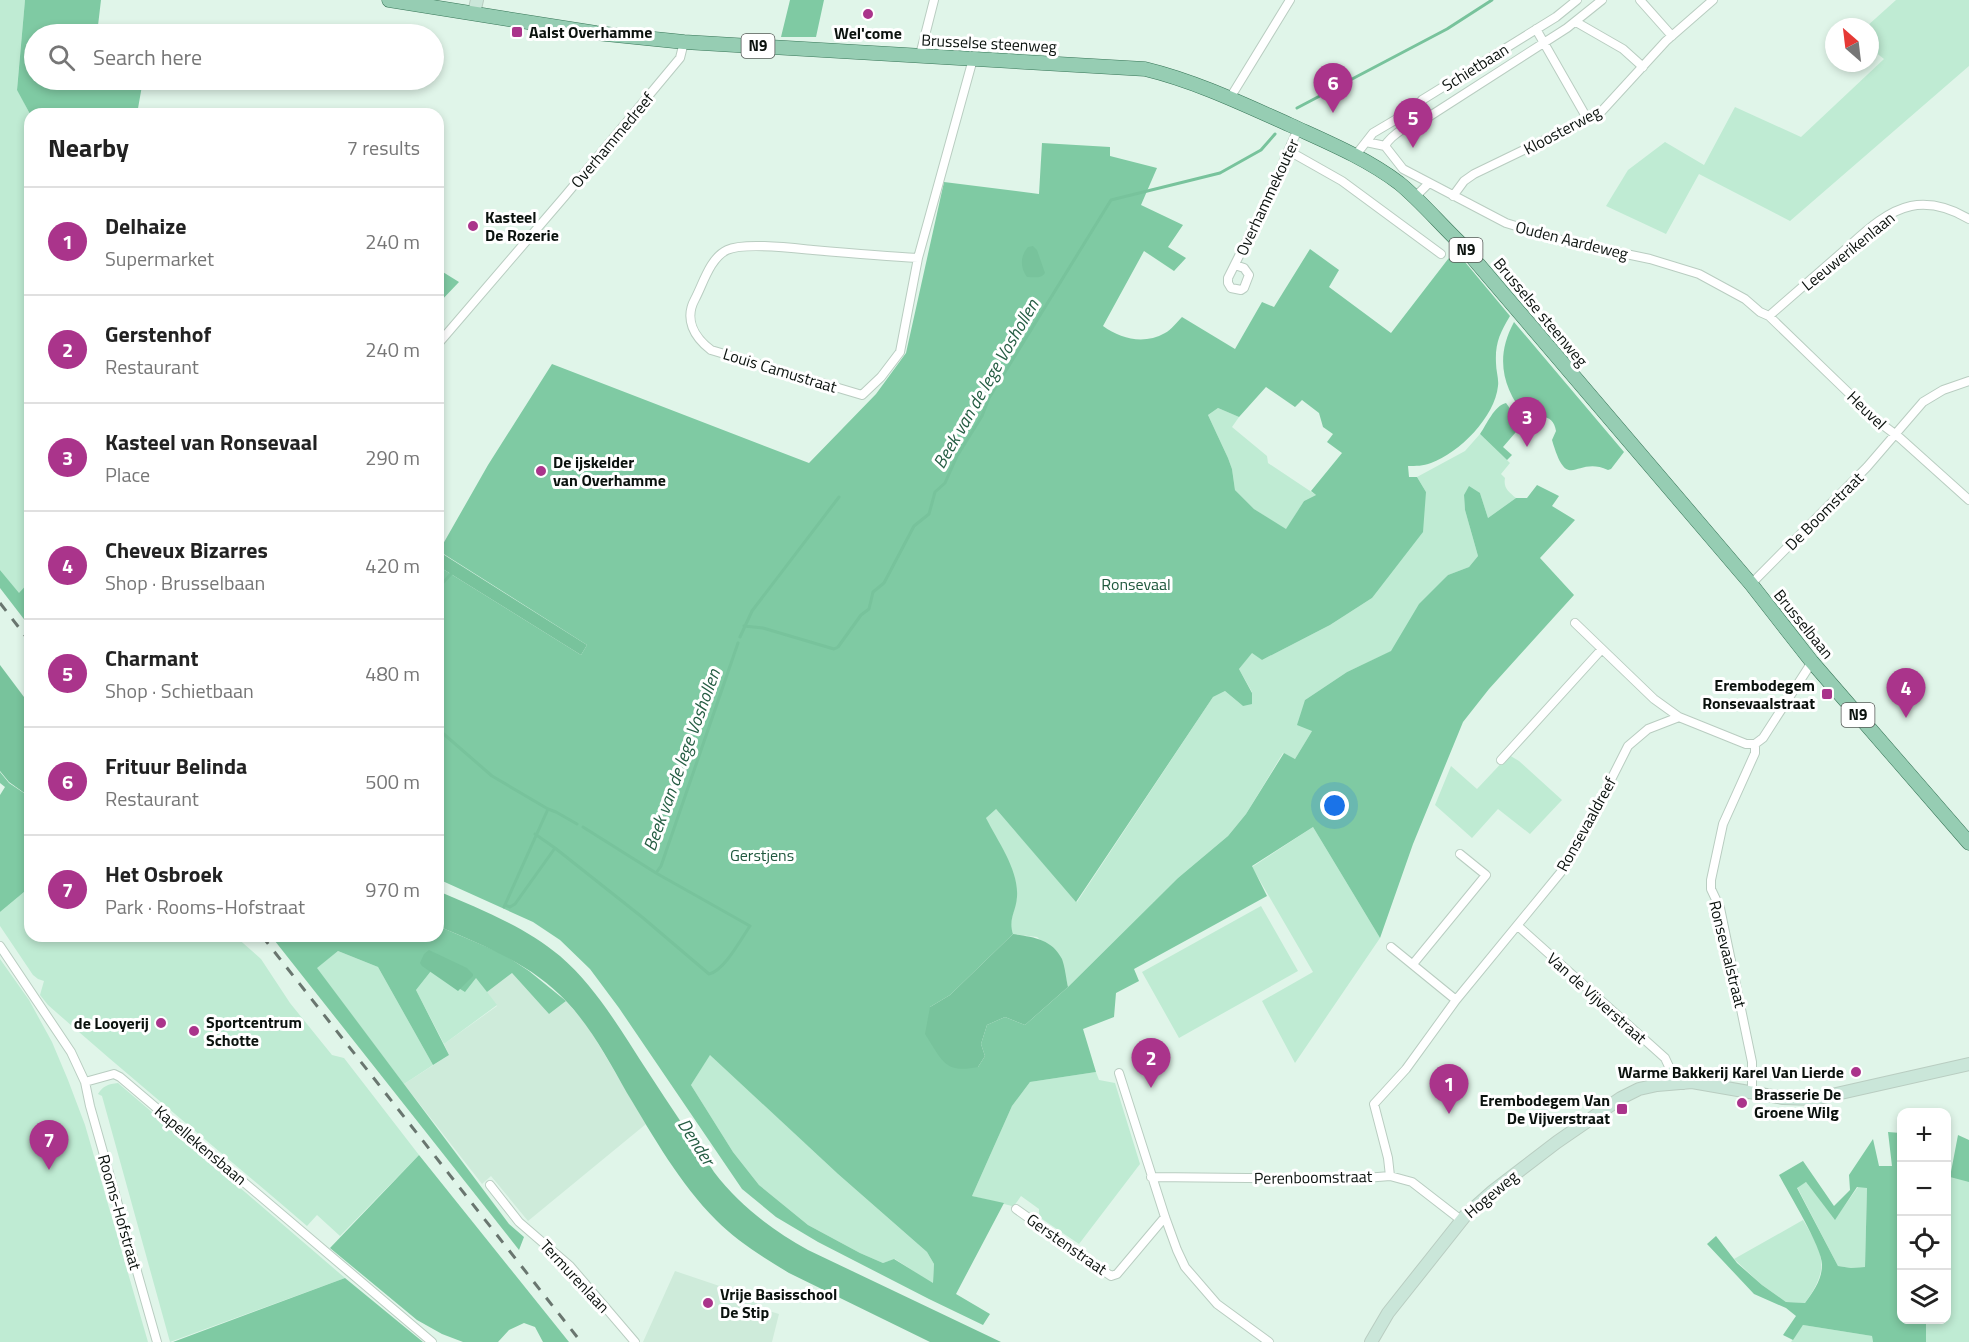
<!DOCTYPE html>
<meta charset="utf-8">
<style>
body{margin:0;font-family:"Titillium Web",sans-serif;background:#f2f2f2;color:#222}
.controls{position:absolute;right:18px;bottom:18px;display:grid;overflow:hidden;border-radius:12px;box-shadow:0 3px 9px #0003}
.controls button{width:54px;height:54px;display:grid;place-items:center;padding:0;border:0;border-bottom:2px solid #e0e0e0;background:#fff;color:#222;font:30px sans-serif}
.compass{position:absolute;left:1825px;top:18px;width:54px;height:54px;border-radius:50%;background:#fff;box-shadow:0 3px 9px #0003;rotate:332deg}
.you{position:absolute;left:1335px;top:806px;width:21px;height:21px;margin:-15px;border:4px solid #fff;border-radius:50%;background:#1a73e8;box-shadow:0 0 0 9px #1a73e833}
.badge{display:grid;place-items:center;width:39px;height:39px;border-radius:50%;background:#aa348b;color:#fff;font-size:20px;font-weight:700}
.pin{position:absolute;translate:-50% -50px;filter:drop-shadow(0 2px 3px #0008)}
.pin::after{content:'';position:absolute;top:32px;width:21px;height:18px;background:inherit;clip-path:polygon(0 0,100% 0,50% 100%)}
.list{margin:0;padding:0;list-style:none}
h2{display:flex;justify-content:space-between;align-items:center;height:78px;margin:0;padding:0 24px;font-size:26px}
h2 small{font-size:20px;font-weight:400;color:#767676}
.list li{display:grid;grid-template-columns:39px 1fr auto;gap:18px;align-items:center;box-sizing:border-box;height:108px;padding:0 24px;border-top:2px solid #e0e0e0}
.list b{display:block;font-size:22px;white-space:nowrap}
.list p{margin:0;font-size:20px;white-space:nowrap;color:#767676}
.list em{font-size:20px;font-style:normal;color:#767676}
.icon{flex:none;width:33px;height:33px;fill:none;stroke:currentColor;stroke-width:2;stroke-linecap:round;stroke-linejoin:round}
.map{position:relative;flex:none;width:1969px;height:1342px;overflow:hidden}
.search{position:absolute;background:#fff;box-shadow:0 3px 9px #0003;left:24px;top:24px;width:420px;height:66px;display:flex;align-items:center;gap:15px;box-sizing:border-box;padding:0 21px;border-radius:33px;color:#767676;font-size:22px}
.panel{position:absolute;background:#fff;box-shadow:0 3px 9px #0003;left:24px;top:108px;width:420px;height:834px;border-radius:18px}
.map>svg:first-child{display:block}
.built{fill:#ceebda}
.green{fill:#bfebd3}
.forest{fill:#7fcaa3;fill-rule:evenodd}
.water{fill:#78c39c}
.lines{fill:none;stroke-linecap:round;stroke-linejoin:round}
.stream{stroke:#78c39c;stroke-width:3}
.street-casing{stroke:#b9cdc1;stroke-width:10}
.secondary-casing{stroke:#b9cdc1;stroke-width:14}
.primary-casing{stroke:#387658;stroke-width:15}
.street{stroke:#fff;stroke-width:8}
.secondary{stroke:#cae6d9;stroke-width:12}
.primary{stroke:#96cdb3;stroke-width:14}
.rail{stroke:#69766f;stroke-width:3;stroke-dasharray:10 10;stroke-linecap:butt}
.poi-dot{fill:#aa348b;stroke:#fff;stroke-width:2}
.labels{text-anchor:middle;stroke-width:6;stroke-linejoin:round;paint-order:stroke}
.shield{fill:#fff;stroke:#545956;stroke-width:1.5}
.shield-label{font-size:15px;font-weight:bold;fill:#0b120e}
.poi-label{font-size:16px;font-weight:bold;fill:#0b120e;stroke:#fff;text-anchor:start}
.street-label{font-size:16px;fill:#0b120e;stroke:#fff}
.park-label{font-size:16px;fill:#1f583d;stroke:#fff}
.water-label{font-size:18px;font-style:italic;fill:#255d43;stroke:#fff}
</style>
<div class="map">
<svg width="1969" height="1342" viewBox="0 0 1969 1342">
<rect width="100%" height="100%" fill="#e0f5e9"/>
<path class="built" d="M512 973 549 1014 566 1001 587 1025 646 1124 528 1221 491 1176 482 1184 404 1084 449 1055 444 1044 497 1006 487 992Z
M675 1271 758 1299 756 1307 779 1314 772 1342H643Z"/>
<path class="green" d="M0 0H25L17 89 30 114V581L19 594 0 570Z
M1896 0H1969V66L1790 221 1699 174 1666 234 1606 206 1628 170 1665 142 1704 165 1735 107 1801 137 1884 59 1870 48V27H1866Z
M1218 408 1239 417 1232 427 1267 456 1268 463 1316 495 1304 501 1286 530 1254 509 1235 490 1232 469 1228 458 1208 415Z
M1480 434 1510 463 1501 474 1505 478C1503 488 1509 492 1516 498L1488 518 1480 493 1464 495 1465 510 1478 556 1469 567 1448 575 1410 622 1392 651 1347 672 1305 700 1312 731 1295 759 1283 753 1246 814 1228 836 1178 878 1068 987 1061 959 1037 937 1013 934 1010 926 1017 897 986 818 995 808 1077 902 1213 697 1225 691 1243 706 1252 692 1239 669 1252 652 1262 660 1330 625 1372 598 1426 492 1417 477 1465 451Z
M1509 755 1519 761 1562 800 1530 834 1498 809 1472 838 1435 805 1451 766 1477 789Z
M1313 827 1380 938 1295 1063 1262 1001 1313 972 1252 867Z
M30 887V936H235L261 959 290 1003 332 1055 344 1058 419 1155 340 1236 317 1215 307 1226C221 1152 133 1080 48 1005L40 995 44 981 38 979 33 975 0 926V912Z
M1261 906 1298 971 1179 1038 1142 972Z
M338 951 378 967 433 1065 404 1084 316 968Z
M0 959 29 1000 52 1042 68 1080 85 1125 148 1342H0Z
M431 971 476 977 497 1005 444 1044 416 990Z
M710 1054 838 1174 927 1252 934 1264 933 1284 895 1259 883 1263 860 1253 808 1225 759 1185 733 1152 691 1085Z
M1096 1072 1099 1080 1115 1083 1140 1164 1079 1244 1039 1217V1209L1021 1196 1014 1206H1012L972 1196 1012 1106 1030 1082Z
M118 1083 345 1278 170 1342 102 1096 98 1094C103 1086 108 1084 118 1083Z
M1947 1176 1969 1181V1342H1926V1320H1946Z
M1806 1182 1835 1219 1858 1187H1867L1865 1267 1851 1268 1838 1266 1797 1187Z
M1803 1220C1824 1255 1830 1268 1805 1303L1786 1302 1762 1285 1734 1259Z
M1803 1325 1872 1336 1873 1342H1791Z"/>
<path class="forest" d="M25 0H101L97 34H34V80H143L137 114H30L17 90Z
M790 0H824L816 37H781Z
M1042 143 1110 147V156L1157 168 1141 205 1183 225 1168 247 1186 258 1174 271 1144 251 1103 326C1121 339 1144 345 1165 333 1171 330 1177 322 1182 317L1235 349 1262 302 1274 307 1310 249 1339 270 1329 287 1391 333 1455 250 1510 316C1500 333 1495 343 1496 363 1496 371 1499 379 1498 386 1495 417 1459 453 1431 463 1423 466 1416 466 1408 466L1409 477H1417L1426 492 1423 532 1372 598 1330 625 1262 660 1252 653 1239 669 1252 693V704L1243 706 1225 691 1213 697 1076 902 996 809 986 818C998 842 1019 870 1017 897 1016 912 1008 919 1013 934L950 995 930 1007 978 1067 985 1056 981 1044 987 1025 1005 1017 1025 1025 1068 987 1178 878 1228 836 1246 814 1284 753 1295 759 1312 731 1297 725 1305 700 1347 672 1391 651 1419 604 1448 575 1469 567 1478 556 1465 510 1464 495 1469 486 1480 493 1488 518 1516 498H1527L1537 485 1559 496 1552 506 1575 520 1540 558 1574 595 1489 689 1463 722 1413 844 1380 938 1313 827 1252 866 1267 896 1134 969 1139 981 1116 993 1114 1017 1083 1029 1096 1072 1030 1082 1012 1106 972 1196 1004 1203 956 1294 990 1314 983 1325 929 1299 818 1242 776 1217 742 1189 619 1008 590 969 560 940 533 922 438 879V566L581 655 587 645 439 551 488 465 552 364 809 463 876 394 906 353 944 182 1039 194ZM1266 387 1295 407 1302 400 1319 413 1323 427 1333 434 1327 442 1342 453 1311 491 1316 495 1304 501 1286 529 1254 509 1235 490 1232 469 1228 458 1208 415 1218 408 1239 417ZM710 1055 838 1174 927 1252 934 1264 933 1283 894 1259 883 1263 860 1253 808 1225 759 1185 733 1152 691 1085Z
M438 269 459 282 438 304Z
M1514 322 1624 452 1611 469 1608 470C1575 455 1568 495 1552 440L1556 431C1554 416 1541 413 1529 421 1503 390 1494 359 1514 322Z
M1506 403 1522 425 1503 447 1512 455 1507 460 1480 434C1487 424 1494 406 1506 403Z
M0 570 19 593 30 581V627L0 588Z
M0 772 9 783 30 797V887L0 912V795L5 787 0 783Z
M438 926 503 954 529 971 566 1001 549 1014 512 973 487 992 476 978 465 992 431 971 416 990 449 1055 433 1065 378 967 338 951 317 968 509 1224 524 1237 519 1250 271 936H438Z
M1888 1132 1901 1133 1902 1320H1926V1342H1873L1872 1336 1803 1325 1793 1340 1783 1335 1796 1316 1786 1308 1754 1294 1707 1244 1716 1236 1737 1263 1762 1285 1786 1302 1805 1303C1814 1291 1822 1279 1822 1265 1823 1249 1788 1192 1779 1175L1803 1161 1834 1206 1850 1190 1849 1175 1873 1139 1879 1166H1892ZM1806 1182 1835 1220 1857 1187 1867 1188 1865 1267 1851 1268 1838 1266 1797 1188Z
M1958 1135 1969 1140V1182L1950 1177Z
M419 1155 569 1342H543L535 1327 524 1323 509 1330 498 1342H463L442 1334 417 1320 330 1248Z
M345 1278 423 1342H173Z"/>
<path class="water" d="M1033 246 1037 250 1045 273C1041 279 1034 277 1027 277 1020 268 1020 256 1028 247Z
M438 551 587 645 581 655 438 566Z
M0 665 30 705V797L9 782 0 771Z
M438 891C480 909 524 926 560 956 597 988 621 1031 648 1072 670 1106 692 1138 714 1172 740 1206 771 1229 808 1250L1001 1342H930L789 1273C764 1258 737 1241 716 1220 680 1184 653 1136 627 1093 609 1061 592 1029 567 1002 532 964 484 946 438 926Z
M1013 934C1033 937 1052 939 1062 959 1065 967 1066 978 1068 987L1025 1025 1005 1017 987 1025 981 1044 985 1056 978 1067C944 1074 942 1060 925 1034L930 1007 950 995Z
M429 950 467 968 473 974V976L458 991 422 966 420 963 424 954Z"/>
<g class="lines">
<path class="stream" d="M1297 108 1447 29 1492 0
M438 588 451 574
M744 626 763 628 834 649 838 647 861 615 869 609 873 592 884 583 914 526 929 514 935 492 945 483 957 456 982 416 989 398 1111 200 1220 173 1261 150 1275 134
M740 637 752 611 839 497
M438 729 492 776 548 809
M583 827 656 873 661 866 738 643
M555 848 642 917 709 974C724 971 741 939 750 926L656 873
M505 905 510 907 515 904 555 848 535 834
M504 907 548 809 556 812 577 824"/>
<g class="street-casing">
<path id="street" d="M1640 0 1672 36
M1576 22 1623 49 1643 67
M1536 29 1588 120
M920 55 934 0
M1230 98 1290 0
M1366 142 1385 146
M1385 146 1403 169 1506 223 1568 242 1650 259 1699 274 1745 299 1760 312 1769 316 1857 401 1867 413 1900 438 1969 500
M1385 146C1390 135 1418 118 1430 116L1567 28 1602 0
M1289 151 1342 181 1441 254
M1355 156 1373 133 1417 107 1422 100 1556 17 1577 0
M1453 196 1464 181 1474 174 1600 113 1666 41 1713 0
M1415 197 1429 183
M918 258C883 256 848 253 813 250 793 248 744 242 727 250 710 258 703 284 695 299 684 319 694 337 711 350L862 395 881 377 900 352 918 258 973 59
M1235 265 1244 268 1249 275 1244 288 1241 290 1231 288 1228 283V278L1261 212 1298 129
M1769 316C1792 296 1816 275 1839 255 1860 237 1883 212 1911 206 1932 202 1952 209 1969 219
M438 344 565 196 680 58 684 42
M1751 584 1867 467 1923 402 1943 390 1969 381
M1575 623 1654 699 1679 717
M1755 744 1763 738 1812 662
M1501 760 1601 650
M1518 926 1665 1058 1672 1073
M0 946 71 1052 85 1082 90 1106 157 1342
M1391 947 1456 1000
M1413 964 1486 875 1460 854
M1119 1073 1165 1217 1177 1250 1185 1267 1217 1304 1269 1342
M85 1082 114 1074 120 1077 432 1342
M1752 1092V1062L1720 908 1711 889V880L1723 824 1755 753V744
M1390 1176 1388 1158 1374 1104 1406 1069 1456 1000 1561 872 1581 839 1628 746 1648 729 1679 717 1746 744H1755
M1151 1177 1353 1179 1390 1176 1412 1182 1461 1220
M490 1185 519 1222 570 1266 635 1342
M1016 1209 1111 1276 1117 1274 1165 1217"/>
</g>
<g class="secondary-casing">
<path id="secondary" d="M474 13 477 0
M1652 1085 1672 1073 1677 1074 1684 1083
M1371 1342 1388 1313 1465 1216 1493 1191 1557 1142 1621 1098 1639 1089 1657 1085 1692 1082 1783 1098 1814 1099 1969 1064"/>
</g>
<g class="primary-casing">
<path id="primary" d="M389 0 596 33 684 42 1145 69C1195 81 1243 104 1290 125 1327 142 1366 158 1399 183 1421 201 1440 224 1461 244L1751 584 1812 662 1969 843"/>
</g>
<use href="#street" class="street"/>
<use href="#secondary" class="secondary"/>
<use href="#primary" class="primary"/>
<path class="rail" d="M0 603 30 642
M262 936 581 1342"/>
</g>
<g class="poi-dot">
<circle cx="868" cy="14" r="6"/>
<rect x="511" y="26" width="12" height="12" rx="3"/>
<circle cx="473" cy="226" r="6"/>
<circle cx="541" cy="471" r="6"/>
<rect x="1821" y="688" width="12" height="12" rx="3"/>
<circle cx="161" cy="1023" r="6"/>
<circle cx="194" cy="1031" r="6"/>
<circle cx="1856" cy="1072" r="6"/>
<circle cx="1742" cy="1103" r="6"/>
<rect x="1616" y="1103" width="12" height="12" rx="3"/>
<circle cx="708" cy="1303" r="6"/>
</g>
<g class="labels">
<g class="shield">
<rect x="741.5" y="34" width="33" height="24" rx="4.5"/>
<rect x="1449.5" y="238" width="33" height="24" rx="4.5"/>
<rect x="1841.5" y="703" width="33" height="24" rx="4.5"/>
</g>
<g class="shield-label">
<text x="758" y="51">N9</text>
<text x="1466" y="255">N9</text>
<text x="1858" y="720">N9</text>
</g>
<g class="poi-label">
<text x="529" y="38">Aalst Overhamme</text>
<text x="868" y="39" text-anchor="middle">Wel'come</text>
<text x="485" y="223">Kasteel<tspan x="485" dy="18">De Rozerie</tspan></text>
<text x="553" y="468">De ijskelder<tspan x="553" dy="18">van Overhamme</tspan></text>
<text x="1815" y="691" text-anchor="end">Erembodegem<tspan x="1815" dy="18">Ronsevaalstraat</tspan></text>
<text x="206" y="1028">Sportcentrum<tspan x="206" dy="18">Schotte</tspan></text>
<text x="149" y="1029" text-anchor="end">de Looyerij</text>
<text x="1844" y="1078" text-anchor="end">Warme Bakkerij Karel Van Lierde</text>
<text x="1754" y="1100">Brasserie De<tspan x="1754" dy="18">Groene Wilg</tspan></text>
<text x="1610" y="1106" text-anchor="end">Erembodegem Van<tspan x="1610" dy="18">De Vijverstraat</tspan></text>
<text x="720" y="1300">Vrije Basisschool<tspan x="720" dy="18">De Stip</tspan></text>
</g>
<g class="street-label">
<text transform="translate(989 43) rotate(3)" y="6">Brusselse steenweg</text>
<text transform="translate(1475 67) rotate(-32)" y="6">Schietbaan</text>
<text transform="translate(1562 130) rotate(-28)" y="6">Kloosterweg</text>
<text transform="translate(612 140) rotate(-50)" y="6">Overhammedreef</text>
<text transform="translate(1267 197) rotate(-65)" y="6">Overhammekouter</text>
<text transform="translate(1572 240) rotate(14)" y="6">Ouden Aardeweg</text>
<text transform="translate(1848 251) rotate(-39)" y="6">Leeuwerikenlaan</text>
<text transform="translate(1541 312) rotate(50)" y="6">Brusselse steenweg</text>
<text transform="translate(780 370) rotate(17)" y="6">Louis Camustraat</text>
<text transform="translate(1867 410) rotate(44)" y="6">Heuvel</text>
<text transform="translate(1824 511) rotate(-45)" y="6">De Boomstraat</text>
<text transform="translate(1804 624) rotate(51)" y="6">Brusselbaan</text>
<text transform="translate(1586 824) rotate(-61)" y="6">Ronsevaaldreef</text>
<text transform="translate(1728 954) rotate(76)" y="6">Ronsevaalstraat</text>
<text transform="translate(1597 998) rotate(42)" y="6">Van de Vijverstraat</text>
<text transform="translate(201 1145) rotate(40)" y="6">Kapellekensbaan</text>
<text transform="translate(1313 1177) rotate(-1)" y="6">Perenboomstraat</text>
<text transform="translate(1491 1194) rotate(-40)" y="6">Hogeweg</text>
<text transform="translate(120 1212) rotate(74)" y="6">Rooms-Hofstraat</text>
<text transform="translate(1067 1244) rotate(35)" y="6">Gerstenstraat</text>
<text transform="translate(575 1276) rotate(47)" y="6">Termurenlaan</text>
</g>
<g class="park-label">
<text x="1136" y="590">Ronsevaal</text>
<text x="762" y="861">Gerstjens</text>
</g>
<g class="water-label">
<text transform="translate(986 384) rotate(-60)" y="6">Beek van de lege Voshollen</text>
<text transform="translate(682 760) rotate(-70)" y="6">Beek van de lege Voshollen</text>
<text transform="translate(696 1142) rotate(57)" y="6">Dender</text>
</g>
</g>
</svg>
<div class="controls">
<button>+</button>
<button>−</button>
<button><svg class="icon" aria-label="locate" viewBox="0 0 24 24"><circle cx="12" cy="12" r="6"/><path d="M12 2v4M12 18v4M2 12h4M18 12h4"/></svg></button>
<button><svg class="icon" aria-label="layers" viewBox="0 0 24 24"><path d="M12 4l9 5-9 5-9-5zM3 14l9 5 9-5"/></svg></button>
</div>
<svg class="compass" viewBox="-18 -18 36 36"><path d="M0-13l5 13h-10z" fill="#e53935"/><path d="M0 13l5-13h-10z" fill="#767676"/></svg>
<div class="you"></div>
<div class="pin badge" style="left:1449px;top:1114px">1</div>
<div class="pin badge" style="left:1151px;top:1088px">2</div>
<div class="pin badge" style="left:1527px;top:447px">3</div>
<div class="pin badge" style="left:1906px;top:718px">4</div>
<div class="pin badge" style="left:1413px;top:148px">5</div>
<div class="pin badge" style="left:1333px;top:113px">6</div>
<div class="pin badge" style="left:49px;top:1170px">7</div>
<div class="search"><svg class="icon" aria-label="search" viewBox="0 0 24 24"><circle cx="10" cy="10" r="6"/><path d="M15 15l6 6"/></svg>Search here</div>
<section class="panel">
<h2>Nearby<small>7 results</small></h2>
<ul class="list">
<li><span class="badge">1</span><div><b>Delhaize</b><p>Supermarket</p></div><em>240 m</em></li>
<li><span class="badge">2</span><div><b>Gerstenhof</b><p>Restaurant</p></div><em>240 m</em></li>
<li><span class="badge">3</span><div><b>Kasteel van Ronsevaal</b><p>Place</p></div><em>290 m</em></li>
<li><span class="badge">4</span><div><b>Cheveux Bizarres</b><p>Shop · Brusselbaan</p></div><em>420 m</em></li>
<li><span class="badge">5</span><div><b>Charmant</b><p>Shop · Schietbaan</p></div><em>480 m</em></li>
<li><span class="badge">6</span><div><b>Frituur Belinda</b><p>Restaurant</p></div><em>500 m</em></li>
<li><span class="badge">7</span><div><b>Het Osbroek</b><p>Park · Rooms-Hofstraat</p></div><em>970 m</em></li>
</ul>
</section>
</div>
